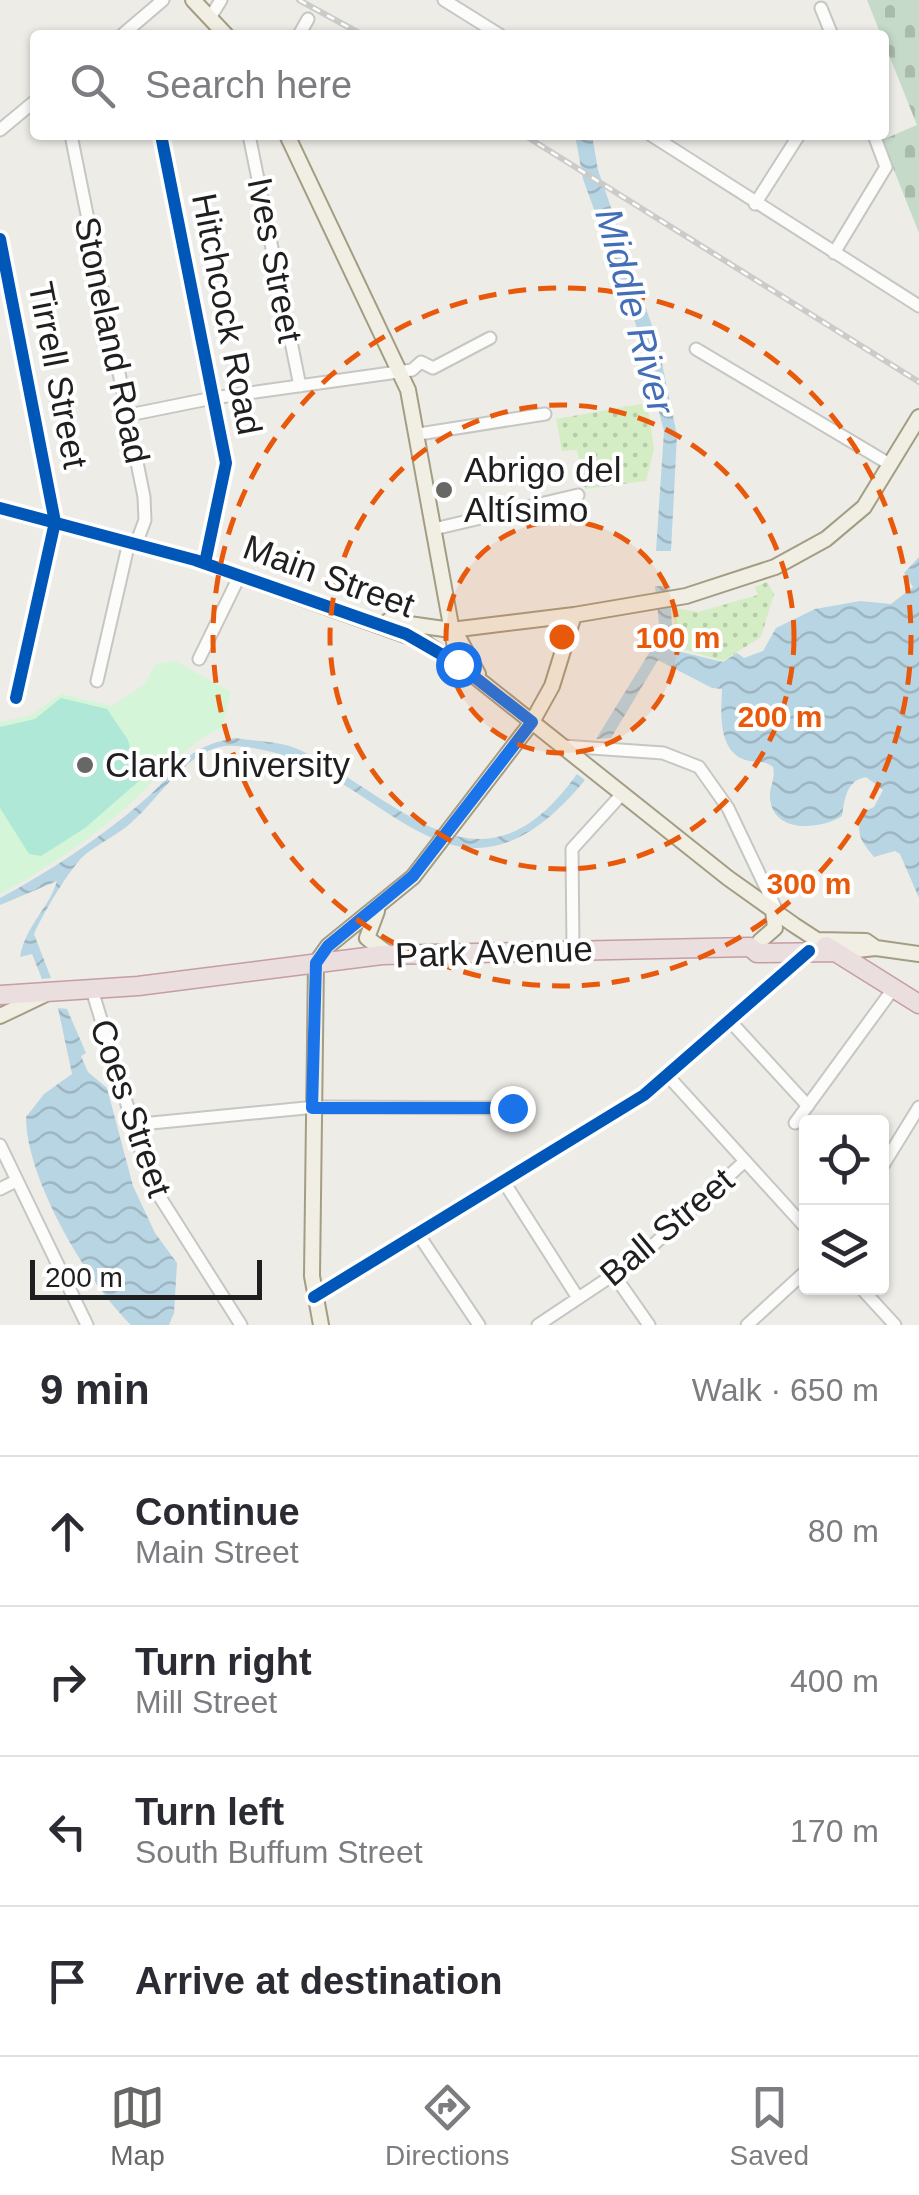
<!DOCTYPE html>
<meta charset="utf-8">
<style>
body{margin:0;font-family:Helvetica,sans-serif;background:#f2f2f3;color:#2b2b33}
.controls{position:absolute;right:30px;bottom:30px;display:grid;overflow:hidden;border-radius:10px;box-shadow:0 2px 8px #0004}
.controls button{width:90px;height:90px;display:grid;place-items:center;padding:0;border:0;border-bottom:2px solid #e1e1e2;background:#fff;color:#2b2b33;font:50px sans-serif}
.scale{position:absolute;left:30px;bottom:25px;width:232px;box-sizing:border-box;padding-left:10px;border:5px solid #1f1f1f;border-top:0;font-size:28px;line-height:35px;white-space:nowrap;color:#1f1f1f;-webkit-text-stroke:8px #fff;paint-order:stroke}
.stop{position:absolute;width:30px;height:30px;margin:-22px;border:8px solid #1a73e8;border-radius:50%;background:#fff}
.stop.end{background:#1a73e8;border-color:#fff;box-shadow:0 2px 10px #0008}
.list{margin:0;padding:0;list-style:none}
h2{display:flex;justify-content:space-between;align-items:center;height:130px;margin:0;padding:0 40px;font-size:42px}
h2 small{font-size:32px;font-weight:400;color:#7c7c81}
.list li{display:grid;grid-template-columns:65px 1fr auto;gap:30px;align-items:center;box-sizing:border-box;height:150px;padding:0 40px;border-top:2px solid #e1e1e2}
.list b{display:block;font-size:38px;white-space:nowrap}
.list p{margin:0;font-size:32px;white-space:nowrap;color:#7c7c81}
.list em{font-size:32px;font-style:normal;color:#7c7c81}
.icon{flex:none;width:55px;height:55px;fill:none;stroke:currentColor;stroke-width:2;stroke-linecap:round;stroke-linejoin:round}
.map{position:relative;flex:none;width:919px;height:1325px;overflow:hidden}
.search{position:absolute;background:#fff;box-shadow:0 2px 8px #0004;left:30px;right:30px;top:30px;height:110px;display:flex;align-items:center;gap:25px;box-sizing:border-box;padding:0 35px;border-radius:10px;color:#7c7c81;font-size:38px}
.sheet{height:730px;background:#fff}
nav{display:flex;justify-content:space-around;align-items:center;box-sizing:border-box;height:140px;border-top:2px solid #e1e1e2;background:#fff;font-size:28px;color:#7c7c81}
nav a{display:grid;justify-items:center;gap:5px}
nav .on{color:#676765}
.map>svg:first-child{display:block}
.grass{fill:url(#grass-dots)}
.cemetery{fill:url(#cemetery-stones)}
.park{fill:#d4f5d8}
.pitch{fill:#afe8d7}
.water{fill:url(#water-waves)}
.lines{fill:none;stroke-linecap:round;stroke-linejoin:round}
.minor-casing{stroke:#c6c6c3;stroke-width:15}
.major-casing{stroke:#a49d83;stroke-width:18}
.highway-casing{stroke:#c59da3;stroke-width:21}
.minor{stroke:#fcfcfb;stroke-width:11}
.major{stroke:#f1eee4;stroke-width:14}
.highway{stroke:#ebdede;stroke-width:18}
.rail-casing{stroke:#cbcbca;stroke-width:6}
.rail{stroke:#fff;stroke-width:2.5;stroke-dasharray:8;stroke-linecap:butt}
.cycleway-casing{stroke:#fff;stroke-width:19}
.cycleway{stroke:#0057b8;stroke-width:12}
.route{stroke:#1a73e8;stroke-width:12}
.ring{fill:none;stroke:#e8590c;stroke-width:5;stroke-dasharray:18 12}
.poi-dot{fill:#676765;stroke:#fff;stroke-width:4}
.labels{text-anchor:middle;stroke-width:8;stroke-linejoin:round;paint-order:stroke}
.street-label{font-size:35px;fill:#1f1f1f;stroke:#fff}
.poi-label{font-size:35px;fill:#1f1f1f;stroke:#fff;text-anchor:start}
.water-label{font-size:38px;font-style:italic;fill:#446fb6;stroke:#fff}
.centre{fill:#e8590c;stroke:#fff;stroke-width:5}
.ring-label{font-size:30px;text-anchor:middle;font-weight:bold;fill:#e8590c;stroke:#fff;stroke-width:8;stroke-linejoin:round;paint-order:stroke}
</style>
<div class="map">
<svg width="919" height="1325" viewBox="0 0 919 1325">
<defs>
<pattern id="grass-dots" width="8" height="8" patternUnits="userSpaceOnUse" patternTransform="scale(2.5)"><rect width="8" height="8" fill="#d5edc4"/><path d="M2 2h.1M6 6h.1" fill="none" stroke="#b6cba8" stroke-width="1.8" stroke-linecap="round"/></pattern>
<pattern id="cemetery-stones" width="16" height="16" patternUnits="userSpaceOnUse" patternTransform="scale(2.5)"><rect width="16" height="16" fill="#c5dac8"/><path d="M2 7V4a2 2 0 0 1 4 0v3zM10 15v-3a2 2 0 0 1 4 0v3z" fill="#a9bbab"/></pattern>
<pattern id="water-waves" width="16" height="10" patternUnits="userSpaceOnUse" patternTransform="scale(2.5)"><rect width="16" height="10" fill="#b8d5e3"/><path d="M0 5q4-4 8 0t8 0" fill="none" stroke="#9eb6c2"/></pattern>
</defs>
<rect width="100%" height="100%" fill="#edece7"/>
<path class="grass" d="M647 403 654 449 646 481 585 489 577 450 562 451 556 419Z
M767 582 774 594 761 637 723 661 673 646 675 608 698 612 758 595 755 587Z"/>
<path class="cemetery" d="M867 0H919V233L882 140 917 125Z"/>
<path class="park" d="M175 661 231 692 222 727C179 748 152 786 116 816 80 846 41 872 0 894V722L32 715 61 694 112 706 144 685 156 664Z"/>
<path class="pitch" d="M61 698 107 709 128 740 139 781 85 828 41 856 29 854 0 808V727L35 719Z"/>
<path class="water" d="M575 135H592L598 170 657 340 677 435 671 551H656L664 431 636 325 583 179Z
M919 557V898L900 854 895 851 874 857C860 840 855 833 863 812L874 807 883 790 866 777C846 781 845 798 842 816 822 829 773 835 770 798 769 787 776 779 773 767 764 760 760 763 749 761 717 754 721 713 722 689L712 688 658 660 611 738 596 739 654 645 659 624 655 586H670L673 650 723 662 737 653 744 658 763 651 776 628 815 609 860 601 891 604 913 587 904 573Z
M235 738C257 742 281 740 302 751 405 803 482 907 577 774L585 780C452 941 387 768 253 748 241 746 228 744 216 748 183 758 160 796 136 818 123 832 103 841 87 853 72 864 42 915 34 934L51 978 42 979 32 954 20 957C25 926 48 910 57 881L0 905V898C49 872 100 838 142 802 178 772 182 747 235 738Z
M58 1008 67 1009 86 1053 81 1056 88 1072 107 1088 133 1186 155 1233 177 1263 174 1313 169 1325H131C87 1282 26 1179 26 1117L44 1094 72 1074Z"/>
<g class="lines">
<g class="minor-casing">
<path id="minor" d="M444 0 500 35
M821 8 832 35
M211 16 221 0
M122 35 163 0
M299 35 308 19
M0 130 35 101
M71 135 144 497 145 520 136 544
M161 135 226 463 205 563
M249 135 300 386
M651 135 919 306
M755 204 799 135
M0 239 55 522 16 698
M834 253 886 167 874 135
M696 349 891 465
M129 415 213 398 412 370 421 362 433 368 490 338
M419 434 545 414
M434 529 578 495
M199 659 240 575
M97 681 129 542
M563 746 663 753 699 767 728 808 777 911
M573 949 572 849 622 794
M92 990 151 1183 241 1325
M730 1021 808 1106
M668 1076 806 1228
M795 1123 893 989
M131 1125 316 1107 512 1108
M0 1145 87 1325
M882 1167 919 1107
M504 1182 578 1298
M0 1189 16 1181
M418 1234 479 1325
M614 1275 649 1325
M861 1288 895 1325
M314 1297 644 1095 805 954
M538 1325 640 1257 745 1161
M747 1325 806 1271"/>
</g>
<g class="major-casing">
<path id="major" d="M193 0 226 35
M287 135 408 390 458 664
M0 508 195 560 422 641 473 675 728 878 794 925 817 940 866 941 876 948
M388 621 451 630 574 615 686 596 775 567 826 539 864 507 919 417
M456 633 478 674
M377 911 367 938 390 955
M760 941 775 928 773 910
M835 952 876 948 919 954
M0 1016 44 995
M321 1325 312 1276 316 963 328 946 413 877 532 722 552 686 574 615"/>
</g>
<g class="highway-casing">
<path id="highway" d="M826 946 919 1004
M0 995 138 986 382 955 750 947 757 953 835 952"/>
</g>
<use href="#minor" class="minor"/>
<use href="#major" class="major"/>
<use href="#highway" class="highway"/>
<g class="rail-casing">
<path id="rail" d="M299 0 363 35
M524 135 919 382"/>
</g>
<use href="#rail" class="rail"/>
<g class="cycleway-casing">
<path id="cycleway" d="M161 135 226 463 205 563
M0 239 55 522 16 698
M0 508 195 560 406 634 458 664
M314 1297 644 1095 809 951"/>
</g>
<use href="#cycleway" class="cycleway"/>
</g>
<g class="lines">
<path class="route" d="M458 664 532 722 413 876 328 946 316 963 312 1108H512"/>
</g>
<circle cx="562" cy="637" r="116" fill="#e8590c" fill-opacity=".12"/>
<g class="ring">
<circle cx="562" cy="637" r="116"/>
<circle cx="562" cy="637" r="232"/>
<circle cx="562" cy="637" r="349"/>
</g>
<g class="poi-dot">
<circle cx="444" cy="490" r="10"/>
<circle cx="85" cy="765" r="10"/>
</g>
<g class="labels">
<g class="street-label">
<text transform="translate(275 260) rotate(79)" y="12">Ives Street</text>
<text transform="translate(227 314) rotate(79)" y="12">Hitchcock Road</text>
<text transform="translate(112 340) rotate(78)" y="12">Stoneland Road</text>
<text transform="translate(58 375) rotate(79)" y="12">Tirrell Street</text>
<text transform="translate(329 576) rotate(20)" y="12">Main Street</text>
<text transform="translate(494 952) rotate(-2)" y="12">Park Avenue</text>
<text transform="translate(131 1108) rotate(71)" y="12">Coes Street</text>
<text transform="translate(667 1227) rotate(-40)" y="12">Ball Street</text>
</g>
<g class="poi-label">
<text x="464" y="482">Abrigo del<tspan x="464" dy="40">Altísimo</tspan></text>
<text x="105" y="777">Clark University</text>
</g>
<g class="water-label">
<text transform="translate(635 311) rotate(75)" y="13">Middle River</text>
</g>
</g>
<circle cx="562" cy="637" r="15" class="centre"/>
<g class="ring-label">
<text x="678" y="648">100 m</text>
<text x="780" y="727">200 m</text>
<text x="809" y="894">300 m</text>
</g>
</svg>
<div class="controls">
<button><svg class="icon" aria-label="locate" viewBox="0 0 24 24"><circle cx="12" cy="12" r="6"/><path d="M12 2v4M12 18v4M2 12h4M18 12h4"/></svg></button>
<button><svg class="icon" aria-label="layers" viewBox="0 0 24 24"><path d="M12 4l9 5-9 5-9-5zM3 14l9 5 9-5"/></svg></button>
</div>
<div class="scale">200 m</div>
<div class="stop" style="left:458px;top:664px"></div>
<div class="stop end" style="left:512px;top:1108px"></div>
<div class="search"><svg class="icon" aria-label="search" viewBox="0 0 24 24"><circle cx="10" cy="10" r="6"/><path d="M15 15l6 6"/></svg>Search here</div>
</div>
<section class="sheet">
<h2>9 min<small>Walk · 650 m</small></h2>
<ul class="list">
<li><svg class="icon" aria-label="ahead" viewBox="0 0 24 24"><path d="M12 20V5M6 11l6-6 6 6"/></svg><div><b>Continue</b><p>Main Street</p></div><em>80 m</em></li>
<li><svg class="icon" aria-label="right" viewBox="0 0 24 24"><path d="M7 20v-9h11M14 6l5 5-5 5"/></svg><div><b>Turn right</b><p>Mill Street</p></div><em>400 m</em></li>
<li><svg class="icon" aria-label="left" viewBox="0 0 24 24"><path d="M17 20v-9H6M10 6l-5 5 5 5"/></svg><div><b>Turn left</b><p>South Buffum Street</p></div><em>170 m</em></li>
<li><svg class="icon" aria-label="arrive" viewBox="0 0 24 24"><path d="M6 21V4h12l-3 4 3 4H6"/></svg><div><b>Arrive at destination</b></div></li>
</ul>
</section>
<nav>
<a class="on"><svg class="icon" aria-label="map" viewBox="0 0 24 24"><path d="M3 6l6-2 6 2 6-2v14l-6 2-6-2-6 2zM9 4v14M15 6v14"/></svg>Map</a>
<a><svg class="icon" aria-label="directions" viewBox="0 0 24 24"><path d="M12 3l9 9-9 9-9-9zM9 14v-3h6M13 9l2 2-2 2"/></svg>Directions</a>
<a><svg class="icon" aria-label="saved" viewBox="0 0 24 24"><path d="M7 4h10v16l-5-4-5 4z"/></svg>Saved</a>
</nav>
